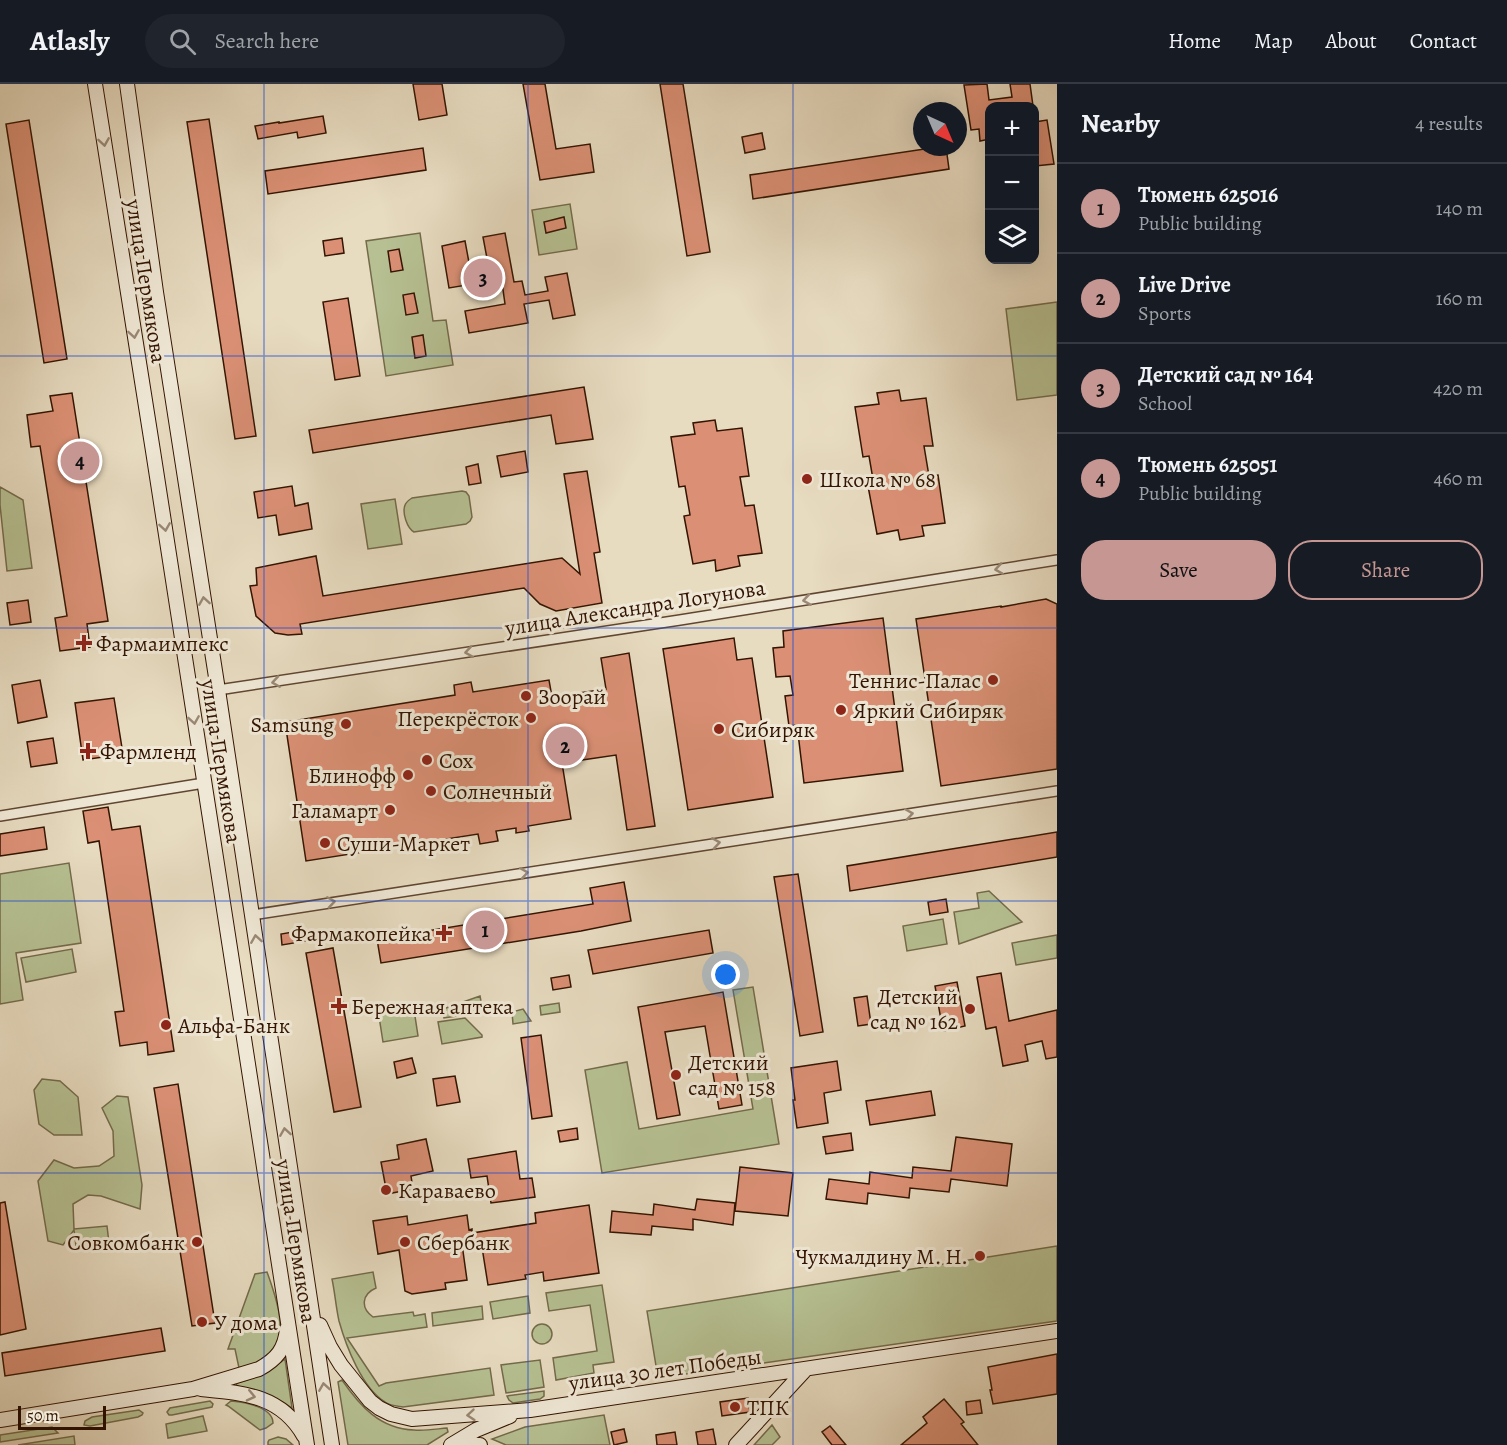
<!DOCTYPE html>
<meta charset="utf-8">
<style>
body{margin:0;font-family:Alegreya,serif;background:#20242c;color:#f1f3f6}
.controls{position:absolute;right:18px;top:18px;display:grid;overflow:hidden;border-radius:12px;box-shadow:0 6px 24px #0002}
.controls button{width:54px;height:54px;display:grid;place-items:center;padding:0;border:0;border-bottom:2px solid #363941;background:#171b24;color:#f1f3f6;font:30px sans-serif}
.compass{position:absolute;left:913px;top:18px;width:54px;height:54px;border-radius:50%;background:#171b24;box-shadow:0 6px 24px #0002;rotate:136deg}
.scale{position:absolute;left:18px;bottom:15px;width:88px;box-sizing:border-box;padding-left:6px;border:3px solid #331401;border-top:0;font-size:16px;line-height:21px;white-space:nowrap;color:#331401;-webkit-text-stroke:4px #efe8d6;paint-order:stroke}
.you{position:absolute;left:726px;top:891px;width:21px;height:21px;margin:-15px;border:4px solid #fff;border-radius:50%;background:#1a73e8;box-shadow:0 0 0 9px #1a73e833}
.badge{display:grid;place-items:center;width:39px;height:39px;border-radius:50%;background:#c59692;color:#111;font-size:20px;font-weight:700}
.pin{position:absolute;translate:-50% -50%;border:3px solid #fff;box-shadow:0 2px 6px #0006}
.list{margin:0;padding:0;list-style:none}
h2{display:flex;justify-content:space-between;align-items:center;height:78px;margin:0;padding:0 24px;font-size:26px}
h2 small{font-size:20px;font-weight:400;color:#9ea1a6}
.list li{display:grid;grid-template-columns:39px 1fr auto;gap:18px;align-items:center;box-sizing:border-box;height:90px;padding:0 24px;border-top:2px solid #363941}
.list b{display:block;font-size:22px;white-space:nowrap}
.list p{margin:0;font-size:20px;white-space:nowrap;color:#9ea1a6}
.list em{font-size:20px;font-style:normal;color:#9ea1a6}
.actions{display:flex;gap:12px;padding:18px 24px}
.actions a{flex:1;padding:14px 0;border:2px solid #c59692;border-radius:24px;text-align:center;font-size:21px;color:#c59692}
.actions .main{background:#c59692;color:#111}
.icon{flex:none;width:33px;height:33px;fill:none;stroke:currentColor;stroke-width:2;stroke-linecap:round;stroke-linejoin:round}
.map{position:relative;flex:none;width:1057px;height:1361px;overflow:hidden}
header{display:flex;align-items:center;gap:36px;box-sizing:border-box;height:84px;padding:0 30px;background:#171b24;border-bottom:2px solid #363941}
header strong{font-size:28px}
nav{display:flex;gap:33px;margin-inline-start:auto;font-size:21px}
.search{width:420px;height:54px;background:#20242c;display:flex;align-items:center;gap:15px;box-sizing:border-box;padding:0 21px;border-radius:33px;color:#9ea1a6;font-size:22px}
main{display:flex}
aside{flex:1;background:#171b24}
.map>svg:first-child{display:block}
.green{fill:#b6c092;stroke:#746a4a;stroke-width:1.5}
.building{fill:#db9075;stroke:#331401;stroke-width:1.5}
.lines{fill:none;stroke-linecap:round;stroke-linejoin:round}
.street-casing{stroke:#604631;stroke-width:12}
.secondary-casing{stroke:#331401;stroke-width:16}
.street{stroke:#efe8d6;stroke-width:9}
.secondary{stroke:#efe8d6;stroke-width:14}
.oneway{stroke:#9a8976}
.grid{fill:none;stroke:#1d4ed8;stroke-width:1.5;stroke-opacity:0.55}
.poi-dot{fill:#8f2418;stroke:#efe8d6;stroke-width:2}
.labels{text-anchor:middle;stroke-width:6;stroke-linejoin:round;paint-order:stroke}
.street-label{font-size:22px;fill:#331401;stroke:#efe8d6}
.poi-label{font-size:22px;fill:#331401;stroke:#efe8d6;text-anchor:start}
</style>
<header>
<strong>Atlasly</strong>
<div class="search"><svg class="icon" aria-label="search" viewBox="0 0 24 24"><circle cx="10" cy="10" r="6"/><path d="M15 15l6 6"/></svg>Search here</div>
<nav><a>Home</a><a>Map</a><a>About</a><a>Contact</a></nav>
</header>
<main>
<div class="map">
<svg width="1057" height="1361" viewBox="0 0 1057 1361">
<rect width="100%" height="100%" fill="#e7dbc0"/>
<filter id="stains"><feTurbulence type="fractalNoise" baseFrequency=".00333" numOctaves="4"/><feColorMatrix values="0 0 0 0 .2 0 0 0 0 .09 0 0 0 0 .02 0 0 0 .5 -.17"/></filter>
<radialGradient id="worn" r=".72"><stop offset=".6" stop-color="#630" stop-opacity="0"/><stop offset="1" stop-color="#630" stop-opacity=".3"/></radialGradient>
<path class="green" d="M570 120 577 165 539 171 532 126Z
M420 149 433 237 446 236 453 281 386 292 366 157Z
M1057 218V311L1017 316 1006 225Z
M0 403 23 416 32 484 7 487 0 421Z
M462 407 466 408 469 412 472 433 470 437 466 440 414 448C407 444 402 429 405 421 406 418 409 416 412 414Z
M395 415 402 460 368 465 361 420Z
M69 779 81 859 16 869 23 916 0 920V790Z
M989 807 1022 838 959 860 954 828 979 824 977 809Z
M943 835 947 860 907 867 903 842Z
M1057 851V874L1016 881 1012 859Z
M72 865 76 888 26 898 21 874Z
M753 903 779 1060 602 1089 585 986 627 978 639 1045 753 1025 733 906Z
M480 912 483 928 444 934 443 925Z
M413 919 418 952 383 958 378 926Z
M559 919 560 928 541 931 540 922Z
M523 925 531 937 513 940 512 928Z
M465 934 482 951V953L442 960 438 938Z
M42 995 60 997 78 1013 82 1051H54L39 1040 34 1006Z
M117 1012 128 1013 142 1101 140 1125 101 1112 88 1111 73 1120 74 1145 107 1142 109 1159 76 1162 74 1146 63 1161 48 1157 38 1097 54 1076 74 1084 99 1082 114 1072 113 1047 102 1024Z
M1057 1162V1237L658 1294 647 1227Z
M267 1188C277 1216 293 1257 262 1277 256 1281 246 1282 239 1284L235 1265H228L255 1190Z
M373 1188 376 1204C362 1210 360 1224 373 1233L413 1228 414 1232 425 1230 427 1243 347 1254 379 1302 386 1299 490 1284 494 1311 403 1323C397 1322 391 1322 385 1318 362 1304 346 1262 339 1237 336 1224 335 1209 332 1195Z
M602 1201 614 1278 593 1281 594 1289 556 1296 553 1274 597 1267 590 1221 549 1227 546 1209Z
M528 1212 530 1229 493 1235 490 1218Z
M482 1222 483 1235 433 1242 432 1229Z
M532 1250a10 10 0 1 1 20 0a10 10 0 1 1-20 0Z
M285 1275 292 1324C274 1312 257 1306 236 1302L237 1299C256 1294 270 1287 285 1275Z
M540 1276 544 1303 506 1309 501 1281Z
M342 1296C360 1322 380 1345 414 1346 425 1347 436 1345 447 1344L448 1348 427 1361H348L338 1298Z
M544 1307V1312L540 1315 513 1319 509 1316 507 1312Z
M210 1317 213 1320 212 1323 172 1331H169L167 1328 170 1324Z
M231 1317C244 1318 273 1323 273 1339L266 1344 260 1346 228 1322 226 1321Z
M139 1326 143 1329 142 1331 138 1333 90 1342 84 1341 85 1337 92 1333Z
M604 1331 610 1361H506L492 1355 525 1343Z
M203 1332 207 1347 168 1354 166 1340Z
M772 1341 780 1353 772 1361H754Z
M52 1343 58 1349 0 1358V1351Z
M74 1352 75 1361H18Z
M278 1353 286 1355 293 1361H268V1358L269 1356Z"/>
<path class="building" d="M413 0H442L447 31 419 36Z
M523 0H545L556 65 590 60 594 88 540 96Z
M660 0H683L710 168 687 172Z
M987 0 989 16 1012 13 1010 0H1030L1033 22H990V55L980 57 979 45 971 46 964 1Z
M323 32 326 49 298 54 297 48 258 55 255 42 279 38V39Z
M209 35 256 352 235 355 187 38Z
M29 36 67 275 44 279 6 40Z
M1047 36 1054 80 1035 82V38Z
M762 49 765 65 745 69 742 53Z
M938 63H946L949 85 753 115 750 91Z
M423 64 426 86 268 110 265 87Z
M564 133 566 144 546 149 544 138Z
M505 149 514 198 522 197 525 211 548 207 545 193 567 189 575 231 553 235 549 216 524 220 528 239 469 249 465 227 505 220 502 199 492 201 483 153Z
M342 154 344 169 325 172 323 157Z
M465 157 473 200 449 204 442 162Z
M399 165 403 186 391 188 388 167Z
M414 209 418 229 406 231 403 211Z
M348 214 360 292 335 296 323 218Z
M423 251 426 272 415 274 412 253Z
M584 303 593 355 556 360 551 331 313 369 309 346Z
M899 306 901 317 926 314 933 362H924L929 392 938 391 945 439 922 442 924 452 900 456 898 446 877 450 868 402 874 401 869 372 863 373 855 323 879 320 877 309Z
M72 309 108 537 87 540 90 563 60 567 55 534 67 532 40 362 31 363 27 331 53 327 50 312Z
M715 336 717 347 742 344 749 392 740 393 745 422 754 421 762 469 738 472 740 482 716 487 715 476 693 480 684 432 690 431 685 402 679 403 671 353 695 350 693 339Z
M525 367 528 388 501 393 497 372Z
M478 380 481 399 469 401 466 383Z
M587 387 600 468 594 469 602 519 556 527 540 520 524 504 300 540 302 550 288 551 275 549 256 532 250 502 257 501 256 484 316 472 323 512 562 474 580 490 564 390Z
M292 402 295 422 308 419 312 445 279 451 276 431 258 434 254 408Z
M1046 515 1057 520V685L941 702 916 535 1001 522V523Z
M28 516 31 538 10 541 7 519Z
M883 534 903 687 804 699 797 641 789 642 785 612 793 611 790 592 776 593 773 564 784 563 783 547Z
M734 554 737 576 752 574 773 713 688 726 663 565Z
M629 569 655 742 627 746 616 671 562 679 571 735 528 742 529 747 516 749V744L496 747 498 757 480 760 478 750 306 777 285 638 455 611 454 601 471 598 473 608 549 596 552 613 606 605 601 574Z
M40 596 47 633 18 639 12 601Z
M114 614 123 670 83 676 75 619Z
M53 654 57 679 31 683 27 658Z
M108 723 112 746 140 742 174 967 148 971 147 958 120 962 115 928 124 927 99 757 88 759 83 727Z
M44 743 47 765 0 772V750Z
M1057 748V773L850 807 847 782Z
M798 790 823 948 800 952 774 793Z
M624 798 631 837 581 847 381 879 377 855 593 820 590 804Z
M946 815 948 828 930 831 928 818Z
M304 846 306 857 282 861 281 850Z
M709 846 713 869 593 890 588 866Z
M333 864 361 1023 334 1028 306 869Z
M1001 889 1009 937 1057 926V973L1046 975 1042 957 1025 961 1028 977 1003 982 996 943 986 945 977 893Z
M569 891 571 903 553 906 551 894Z
M957 898 965 942 943 947 935 902Z
M723 908 742 1021 719 1025 705 942 665 948 680 1031 657 1035 638 923Z
M867 912 871 940 858 942 854 914Z
M541 951 552 1032 532 1035 521 954Z
M412 974 416 989 397 994 394 978Z
M837 977 841 1006 824 1009 828 1039 797 1044 793 1016H795L791 984Z
M455 992 460 1018 437 1022 433 995Z
M178 1000 215 1239 192 1242 154 1004Z
M931 1007 935 1031 870 1041 866 1017Z
M577 1044 578 1055 560 1058 558 1047Z
M851 1049 853 1066 826 1070 823 1053Z
M956 1053 1012 1060 1007 1102 951 1095 949 1108 910 1104 909 1114 868 1109 867 1120 826 1115 829 1095 869 1100 870 1088 912 1094 913 1083 951 1087Z
M426 1055 433 1087 411 1092 413 1105 387 1110 381 1078 399 1075 397 1061Z
M516 1067 520 1095 532 1094 535 1113 491 1119 487 1092 471 1094 468 1075Z
M740 1083 793 1089 788 1132 735 1127Z
M697 1115 735 1119 733 1141 693 1135V1146L652 1142 651 1151 610 1148 612 1127 653 1131 654 1120 695 1126Z
M5 1118 26 1245 0 1251V1119Z
M589 1121 599 1189 544 1197 543 1188 525 1191 526 1195 488 1201 481 1157 462 1160 467 1196 445 1199 446 1205 412 1210 405 1207 399 1166 378 1170 373 1137 407 1132 408 1141 467 1131 469 1146 472 1145V1149L536 1139 535 1129Z
M161 1244 165 1267 5 1292 2 1269Z
M1057 1270V1310L993 1320 990 1306H992L988 1283Z
M748 1314 750 1328 722 1332 720 1318Z
M944 1315 964 1338 961 1340 978 1361H901L927 1339 923 1333Z
M980 1316 982 1329 967 1331 966 1318Z
M830 1342 846 1361H832L822 1348Z
M624 1345 627 1358 614 1361 611 1348Z
M713 1345 716 1361H698L696 1348Z
M675 1348 677 1361H657L656 1351Z"/>
<g class="lines">
<g class="street-casing">
<path id="street" d="M218 606 680 536 1057 476
M0 732 204 699
M252 831 1057 707"/>
</g>
<g class="secondary-casing">
<path id="secondary" d="M95 0 153 367 307 1361
M127 0 156 208 218 606 332 1361
M320 1241 330 1263 341 1281 370 1317 379 1324 391 1330 412 1335 530 1326 1057 1247
M201 1305C243 1309 281 1311 304 1352
M0 1336 193 1305 259 1285C277 1275 285 1265 287 1245
M451 1361 476 1346 510 1332
M464 1361H480
M736 1361 806 1285"/>
</g>
<use href="#street" class="street"/>
<use href="#secondary" class="secondary"/>
</g>
<defs><path id="oneway-chevron" d="M-2-3.5L2.5 0L-2 3.5" fill="none" stroke-width="1.6" stroke-linecap="round" stroke-linejoin="round" transform="scale(1.5)"/></defs>
<g class="oneway">
<use href="#oneway-chevron" transform="translate(104 58) rotate(81)"/>
<use href="#oneway-chevron" transform="translate(134 250) rotate(81)"/>
<use href="#oneway-chevron" transform="translate(165 443) rotate(81)"/>
<use href="#oneway-chevron" transform="translate(999 485) rotate(171)"/>
<use href="#oneway-chevron" transform="translate(807 516) rotate(171)"/>
<use href="#oneway-chevron" transform="translate(204 517) rotate(-99)"/>
<use href="#oneway-chevron" transform="translate(469 568) rotate(171)"/>
<use href="#oneway-chevron" transform="translate(276 598) rotate(171)"/>
<use href="#oneway-chevron" transform="translate(194 636) rotate(81)"/>
<use href="#oneway-chevron" transform="translate(909 730) rotate(-9)"/>
<use href="#oneway-chevron" transform="translate(716 759) rotate(-9)"/>
<use href="#oneway-chevron" transform="translate(524 789) rotate(-9)"/>
<use href="#oneway-chevron" transform="translate(331 818) rotate(-9)"/>
<use href="#oneway-chevron" transform="translate(256 855) rotate(-99)"/>
<use href="#oneway-chevron" transform="translate(285 1048) rotate(-99)"/>
<use href="#oneway-chevron" transform="translate(324 1303) rotate(-99)"/>
<use href="#oneway-chevron" transform="translate(251 1312) rotate(13)"/>
<use href="#oneway-chevron" transform="translate(471 1331) rotate(175)"/>
</g>
<path class="grid" d="M264 0V1361M528 0V1361M793 0V1361M0 272H1057M0 544H1057M0 817H1057M0 1089H1057"/>
<g class="poi-dot">
<circle cx="807" cy="395" r="6"/>
<path d="M81 550h6v6h6v6h-6v6h-6v-6h-6v-6h6z"/>
<circle cx="993" cy="596" r="6"/>
<circle cx="526" cy="612" r="6"/>
<circle cx="841" cy="626" r="6"/>
<circle cx="531" cy="634" r="6"/>
<circle cx="346" cy="640" r="6"/>
<circle cx="719" cy="645" r="6"/>
<path d="M85 658h6v6h6v6h-6v6h-6v-6h-6v-6h6z"/>
<circle cx="427" cy="676" r="6"/>
<circle cx="408" cy="691" r="6"/>
<circle cx="431" cy="707" r="6"/>
<circle cx="390" cy="726" r="6"/>
<circle cx="325" cy="759" r="6"/>
<path d="M441 840h6v6h6v6h-6v6h-6v-6h-6v-6h6z"/>
<path d="M336 913h6v6h6v6h-6v6h-6v-6h-6v-6h6z"/>
<circle cx="970" cy="925" r="6"/>
<circle cx="166" cy="941" r="6"/>
<circle cx="676" cy="991" r="6"/>
<circle cx="386" cy="1106" r="6"/>
<circle cx="197" cy="1158" r="6"/>
<circle cx="405" cy="1158" r="6"/>
<circle cx="980" cy="1172" r="6"/>
<circle cx="202" cy="1238" r="6"/>
<circle cx="735" cy="1323" r="6"/>
</g>
<g class="labels">
<g class="street-label">
<text transform="translate(147 197) rotate(81)" y="8">улица Пермякова</text>
<text transform="translate(635 523) rotate(-9)" y="8">улица Александра Логунова</text>
<text transform="translate(222 677) rotate(81)" y="8">улица Пермякова</text>
<text transform="translate(297 1157) rotate(81)" y="8">улица Пермякова</text>
<text transform="translate(665 1285) rotate(-8)" y="8">улица 30 лет Победы</text>
</g>
<g class="poi-label">
<text x="819" y="403">Школа № 68</text>
<text x="96" y="567">Фармаимпекс</text>
<text x="981" y="604" text-anchor="end">Теннис-Палас</text>
<text x="538" y="620">Зоорай</text>
<text x="853" y="634">Яркий Сибиряк</text>
<text x="519" y="642" text-anchor="end">Перекрёсток</text>
<text x="334" y="648" text-anchor="end">Samsung</text>
<text x="731" y="653">Сибиряк</text>
<text x="100" y="675">Фармленд</text>
<text x="439" y="684">Cox</text>
<text x="396" y="699" text-anchor="end">Блинофф</text>
<text x="443" y="715">Солнечный</text>
<text x="378" y="734" text-anchor="end">Галамарт</text>
<text x="337" y="767">Суши-Маркет</text>
<text x="432" y="857" text-anchor="end">Фармакопейка</text>
<text x="958" y="920" text-anchor="end">Детский<tspan x="958" dy="25">сад № 162</tspan></text>
<text x="351" y="930">Бережная аптека</text>
<text x="178" y="949">Альфа-Банк</text>
<text x="688" y="986">Детский<tspan x="688" dy="25">сад № 158</tspan></text>
<text x="398" y="1114">Караваево</text>
<text x="185" y="1166" text-anchor="end">Совкомбанк</text>
<text x="417" y="1166">Сбербанк</text>
<text x="968" y="1180" text-anchor="end">Чукмалдину М. Н.</text>
<text x="214" y="1246">У дома</text>
<text x="747" y="1331">ТПК</text>
</g>
</g>
<rect width="100%" height="100%" filter="url(#stains)"/>
<rect width="100%" height="100%" fill="url(#worn)"/>
</svg>
<div class="controls">
<button>+</button>
<button>−</button>
<button><svg class="icon" aria-label="layers" viewBox="0 0 24 24"><path d="M12 4l9 5-9 5-9-5zM3 14l9 5 9-5"/></svg></button>
</div>
<svg class="compass" viewBox="-18 -18 36 36"><path d="M0-13l5 13h-10z" fill="#e53935"/><path d="M0 13l5-13h-10z" fill="#9ea1a6"/></svg>
<div class="scale">50 m</div>
<div class="you"></div>
<div class="pin badge" style="left:485px;top:846px">1</div>
<div class="pin badge" style="left:565px;top:662px">2</div>
<div class="pin badge" style="left:483px;top:194px">3</div>
<div class="pin badge" style="left:80px;top:377px">4</div>
</div>
<aside>
<h2>Nearby<small>4 results</small></h2>
<ul class="list">
<li><span class="badge">1</span><div><b>Тюмень 625016</b><p>Public building</p></div><em>140 m</em></li>
<li><span class="badge">2</span><div><b>Live Drive</b><p>Sports</p></div><em>160 m</em></li>
<li><span class="badge">3</span><div><b>Детский сад № 164</b><p>School</p></div><em>420 m</em></li>
<li><span class="badge">4</span><div><b>Тюмень 625051</b><p>Public building</p></div><em>460 m</em></li>
</ul>
<div class="actions"><a class="main">Save</a><a>Share</a></div>
</aside>
</main>
